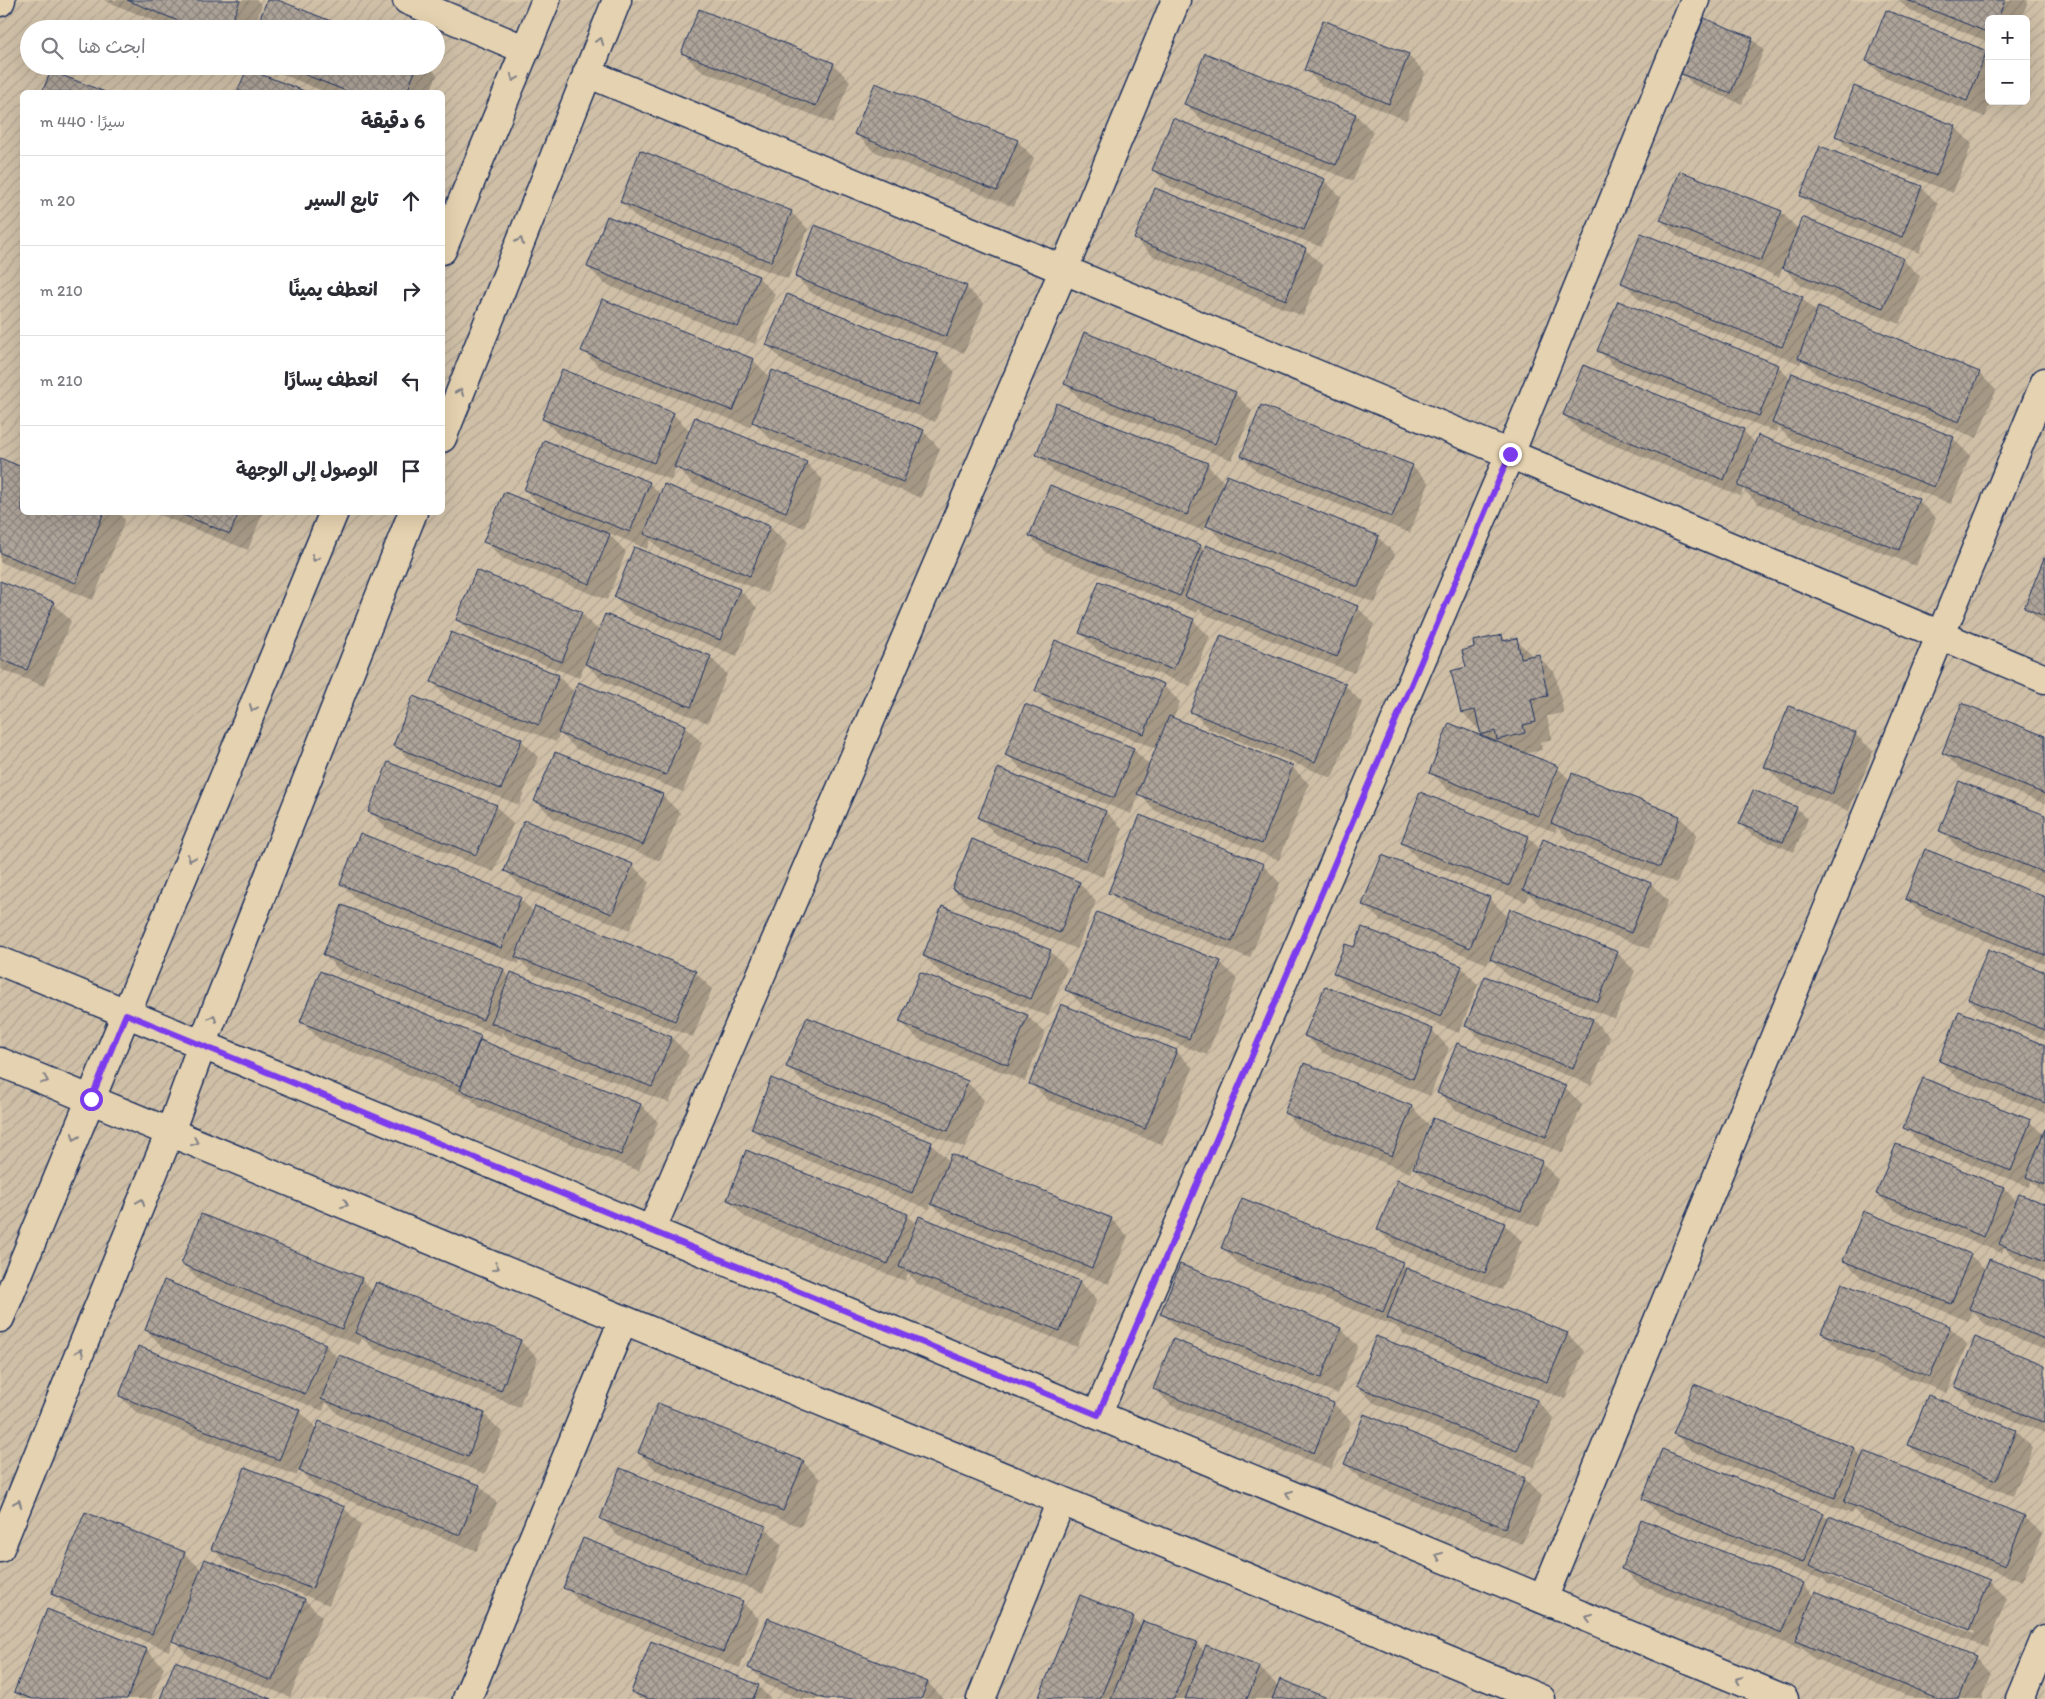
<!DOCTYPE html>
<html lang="ar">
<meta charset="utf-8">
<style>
body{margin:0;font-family:Itim,"Playpen Sans Arabic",sans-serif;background:#f2f2f3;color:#2b2b33;direction:rtl}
.controls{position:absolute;right:15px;top:15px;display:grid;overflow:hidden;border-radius:8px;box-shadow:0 5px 20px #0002}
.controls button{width:45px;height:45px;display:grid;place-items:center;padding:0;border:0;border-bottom:1px solid #e1e1e2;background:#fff;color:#2b2b33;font:25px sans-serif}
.stop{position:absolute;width:15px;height:15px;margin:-11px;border:4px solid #7c3aed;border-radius:50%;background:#fff}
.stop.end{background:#7c3aed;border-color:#fff;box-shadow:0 1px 5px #0008}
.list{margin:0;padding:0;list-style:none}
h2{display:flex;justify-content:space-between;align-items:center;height:65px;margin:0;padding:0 20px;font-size:21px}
h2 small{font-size:16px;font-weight:400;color:#7c7c81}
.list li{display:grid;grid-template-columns:32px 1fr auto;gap:15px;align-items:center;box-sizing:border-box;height:90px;padding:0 20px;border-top:1px solid #e1e1e2}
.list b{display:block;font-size:19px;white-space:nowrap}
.list em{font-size:16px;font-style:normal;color:#7c7c81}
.icon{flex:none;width:28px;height:28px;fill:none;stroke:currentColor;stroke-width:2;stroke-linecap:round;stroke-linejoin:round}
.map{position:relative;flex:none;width:2045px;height:1699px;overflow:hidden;direction:ltr}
.search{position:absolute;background:#fff;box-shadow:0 5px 20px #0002;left:20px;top:20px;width:425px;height:55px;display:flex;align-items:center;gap:12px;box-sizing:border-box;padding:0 18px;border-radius:28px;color:#7c7c81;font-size:19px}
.panel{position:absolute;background:#fff;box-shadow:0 5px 20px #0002;left:20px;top:90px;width:425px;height:425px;border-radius:8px;direction:rtl}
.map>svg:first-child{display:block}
.industrial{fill:url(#industrial-furrows);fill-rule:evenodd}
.shadow{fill:#0003;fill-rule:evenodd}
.building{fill:url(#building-cross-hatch);stroke:#1b2f5e}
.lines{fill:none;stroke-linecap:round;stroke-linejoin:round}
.minor-casing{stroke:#1b2f5e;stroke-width:31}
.minor{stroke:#e5d2b0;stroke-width:28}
.oneway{stroke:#808087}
.route{stroke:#7c3aed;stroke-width:6}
</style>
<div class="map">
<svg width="2045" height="1699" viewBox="0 0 2045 1699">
<defs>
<pattern id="industrial-furrows" width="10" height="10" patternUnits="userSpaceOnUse" patternTransform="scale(1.25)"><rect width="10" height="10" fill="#cfbfa7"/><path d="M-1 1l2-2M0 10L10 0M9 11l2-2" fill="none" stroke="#b1a492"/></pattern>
<pattern id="building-cross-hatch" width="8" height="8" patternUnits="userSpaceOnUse" patternTransform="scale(1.25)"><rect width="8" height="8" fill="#aea499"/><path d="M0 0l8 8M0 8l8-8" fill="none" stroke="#8d8680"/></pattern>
</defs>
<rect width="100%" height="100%" fill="#ddcbad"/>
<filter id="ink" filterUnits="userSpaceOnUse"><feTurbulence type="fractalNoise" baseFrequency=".02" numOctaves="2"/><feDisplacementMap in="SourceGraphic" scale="10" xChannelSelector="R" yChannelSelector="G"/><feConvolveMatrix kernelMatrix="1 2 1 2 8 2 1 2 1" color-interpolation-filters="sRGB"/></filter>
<g filter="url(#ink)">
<path class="industrial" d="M0 0H2045V1699H0ZM1989 19H2026V101H1989ZM29 29H436V66H29ZM22 92H442V512H22Z"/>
<path class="shadow" d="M103 0H257L262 5 253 29H175Z
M1899 0H2027L2028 2 2021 19H1989V42L1909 10Z
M1752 39 1764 50 1742 104 1694 85 1683 74Z
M682 52 833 64 850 81 833 123 700 70Z
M1986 52 1989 55V101H1991L1985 117 1885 78 1867 61Z
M1408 55 1425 73 1406 120 1322 86 1305 69Z
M263 66H429L437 75 430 92H325Z
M247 70 304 92H238Z
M51 72 102 92H43Z
M1186 104 1356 115 1373 132 1353 181 1203 121Z
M1955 127 1972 144 1953 193 1853 153 1836 135Z
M856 134 1017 141 1034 158 1014 207 873 151Z
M1154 170 1324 180 1341 197 1321 247 1171 187Z
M1921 187 1938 204 1919 253 1819 213 1802 196Z
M621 202 791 212 808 229 788 279 638 219Z
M1781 212 1798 229 1902 259 1920 276 1900 324 1800 285 1783 267 1779 277 1678 237 1661 220Z
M1135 239 1305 249 1323 266 1303 316 1153 256Z
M588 267 758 277 775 294 755 344 605 284Z
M796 277 966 287 984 304 964 353 813 294Z
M1623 282 1802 298 1817 313 1979 373 1996 390 1977 438 1817 375 1801 359 1800 364 1640 300Z
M788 295 938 355 955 372 935 422 784 362 767 345Z
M583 350 753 360 771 378 923 431 940 449 921 498 770 439 753 421 750 427 600 368Z
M1599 351 1778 366 1791 380 1953 438 1970 456 1951 504 1791 440 1778 427 1776 432 1616 368Z
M1065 383 1235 393 1252 411 1232 460 1082 401Z
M673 414 690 431 806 463 823 480 804 528 693 484 676 467 671 480 560 436 543 419Z
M1564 415 1743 430 1756 444 1918 500 1936 518 1916 566 1757 503 1743 489 1741 496 1581 432Z
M545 442 650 484 661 495 770 527 787 544 767 593 662 551 651 540 647 549 607 532 626 552 607 600 502 558 485 541 545 510 525 490Z
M1037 454 1207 465 1225 483 1378 537 1395 554 1375 603 1225 543 1207 525 1204 531 1054 472Z
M1242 456 1412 466 1429 483 1410 533 1259 473Z
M0 460 22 469V512H118L125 520 93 600 0 562Z
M152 512H263L248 550Z
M1030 536 1200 546 1205 551 1357 607 1374 624 1354 673 1204 614 1199 609 1197 613 1047 553Z
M635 549 740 590 757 608 737 656 632 614 615 597Z
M2045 559V625L2026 607Z
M0 582 53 603 71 621 44 686 0 669Z
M581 613 599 631 710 657 727 674 708 723 603 681 585 663 579 678 474 637 457 619Z
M1193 620 1210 637 1190 686 1097 650 1080 632Z
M1502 636 1507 641 1516 640 1534 657 1538 656 1555 673 1564 713 1547 716 1552 739 1540 742 1542 750 1524 754 1557 767 1570 780 1679 817 1697 834 1677 883 1570 840 1557 827 1555 832 1448 790 1431 772 1487 739 1482 734 1481 729 1479 730 1462 712 1467 668Z
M558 676 575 693 685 726 702 743 683 792 576 749 560 733 556 742 449 699 432 682Z
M1163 685 1180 702 1173 719 1292 767 1309 784 1279 860 1156 811 1139 794 1131 814 1024 772 1007 754 1133 749 1150 766 1157 749 1054 708 1037 690Z
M1345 685 1362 703 1332 778 1209 729 1192 712Z
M1855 734 1873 751 1849 811 1783 784 1766 767Z
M2045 737V804L1961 770 1944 753Z
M521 740 538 757 519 805 412 762 394 745Z
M998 770 1106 812 1123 829 1103 877 997 835 979 818Z
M662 795 680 813 660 861 553 818 536 801Z
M496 806 513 824 494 872 387 829 370 811Z
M1796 808 1808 819 1794 852 1752 835 1740 824Z
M2045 817V883L1958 848 1941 831Z
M361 835 520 899 534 912 695 972 712 989 693 1037 533 974 520 960 519 964 359 901 342 884Z
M1528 837 1540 849 1544 841 1651 884 1668 901 1649 949 1541 907 1529 894 1526 902 1419 860 1402 842Z
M1382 856 1490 899 1508 917 1617 953 1635 971 1615 1019 1508 976 1490 958 1487 964 1381 921 1363 904Z
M632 865 649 882 630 930 523 888 506 871Z
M1263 865 1280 883 1250 958 1127 910 1110 892Z
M1079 883 1096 901 1077 949 970 906 953 889Z
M2045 898V964L1924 916 1906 899Z
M1355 949 1461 967 1478 985 1459 1033 1352 990 1334 973Z
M1050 951 1067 968 1048 1016 941 973 924 956Z
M324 955 503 970 510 978 672 1038 689 1055 669 1103 509 1040 502 1032 501 1036 341 972Z
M1220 962 1237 979 1207 1055 1084 1007 1067 989Z
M2045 973V1039L1986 1016 1969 999Z
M1486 977 1593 1020 1610 1037 1591 1085 1483 1042 1466 1025Z
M1027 1016 1045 1033 1025 1081 918 1039 901 1022Z
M302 1021 480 1037 488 1045 641 1105 658 1122 639 1171 479 1107 471 1099 319 1039Z
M1432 1030 1449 1048 1430 1096 1323 1053 1306 1036Z
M2045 1047V1113L1957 1078 1940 1061Z
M1176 1051 1193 1068 1162 1145 1048 1100 1031 1083Z
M1305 1065 1412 1107 1429 1125 1410 1173 1302 1130 1285 1113Z
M788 1067 967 1082 984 1100 965 1148 805 1084Z
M1565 1087 1582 1105 1563 1153 1456 1110 1439 1093Z
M2030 1122 2044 1135 2045 1132V1194L2031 1180 2029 1187 1921 1144 1904 1127Z
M752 1128 931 1143 950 1162 1111 1219 1128 1236 1109 1284 950 1221 931 1203 929 1209 770 1145Z
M1897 1145 2004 1188 2017 1202 2045 1205V1272L2017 1260 2004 1247 2002 1253 1895 1211 1877 1194Z
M1541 1162 1558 1179 1539 1227 1432 1185 1414 1168Z
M728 1199 907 1215 917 1225 920 1218 1080 1282 1097 1299 1077 1347 918 1284 908 1273 905 1281 745 1217Z
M1863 1213 1971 1256 1986 1270 2045 1283V1349L1987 1326 1972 1311 1968 1321 1862 1278 1844 1261Z
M1504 1224 1522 1241 1502 1290 1396 1247 1378 1230Z
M1223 1248 1402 1263 1410 1271 1567 1334 1584 1351 1565 1399 1405 1335 1397 1327 1240 1265Z
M183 1264 361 1279 373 1291 520 1341 538 1358 519 1407 374 1349 362 1338 359 1345 200 1281Z
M1162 1313 1341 1329 1358 1346 1338 1394 1179 1330Z
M1950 1327 1967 1344 1947 1393 1840 1350 1823 1333Z
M146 1330 325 1345 339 1359 484 1414 502 1432 485 1474 340 1416 326 1402 323 1411 163 1347Z
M1377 1338 1537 1401 1554 1419 1534 1467 1374 1403 1357 1386Z
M1174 1340 1334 1404 1351 1421 1331 1469 1172 1406 1155 1389Z
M2045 1366V1433L1973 1404 1956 1387Z
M120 1396 299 1411 317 1429 480 1486 497 1503 477 1551 317 1488 299 1470 297 1476 137 1413Z
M1365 1416 1525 1479 1542 1496 1522 1544 1363 1481 1345 1464Z
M2015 1431 2033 1448 2013 1496 1926 1462 1909 1445Z
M1675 1434 1854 1449 1863 1458 1865 1453 2025 1517 2042 1534 2022 1582 1863 1519 1854 1510 1852 1514 1692 1451Z
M639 1453 803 1462 820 1479 801 1527 656 1470Z
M1644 1499 1823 1514 1829 1520 1989 1581 2007 1598 1987 1647 1827 1583 1822 1577 1821 1579 1661 1516ZM1829 1573 1976 1632 1975 1634 1829 1576Z
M344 1508 361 1525 329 1605 230 1566 213 1549Z
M601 1518 765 1527 782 1545 763 1593 618 1536Z
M184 1553 202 1570 206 1560 305 1600 322 1617 290 1697 191 1658 173 1640 169 1651 70 1611 53 1594Z
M1623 1568 1802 1584 1814 1596 1975 1656 1992 1674 1982 1699H1915L1813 1658 1801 1646 1800 1649 1640 1585Z
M565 1587 742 1602 759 1619 740 1668 582 1604Z
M48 1611 147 1650 164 1668 151 1699H23L15 1691Z
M1133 1618 1142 1627 1196 1643 1205 1652 1207 1647 1260 1668 1278 1686 1326 1699H1040Z
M769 1620 928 1683 944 1699H801L767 1685 750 1668Z
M758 1686 771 1699H640L632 1691Z"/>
<path class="building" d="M127 0H240L229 29H198Z
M267 0H278L351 29H256Z
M1907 0H2005L1998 19H1989V33Z
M699 9 834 63 816 106 681 53Z
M1886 10 1987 51 1967 101 1866 61Z
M1704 18 1753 38 1731 93 1681 74Z
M1323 20 1409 54 1389 104 1304 70Z
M1205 53 1356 114 1336 165 1184 104Z
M283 66H417L407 92H349Z
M247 69 307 92H237Z
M51 71 105 92H42Z
M875 83 1018 140 997 191 854 134Z
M1854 86 1956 126 1936 176 1835 136Z
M1173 118 1325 179 1304 230 1152 170Z
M1820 146 1922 186 1902 237 1800 196Z
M640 150 792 211 771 262 620 202Z
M1680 171 1782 211 1761 261 1660 220Z
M1155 188 1306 248 1286 300 1134 239Z
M607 216 759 276 738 327 587 267Z
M1802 217 1903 258 1883 308 1782 268Z
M815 225 967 286 946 337 795 277Z
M1641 233 1803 297 1782 347 1621 283Z
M787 294 938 354 918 405 766 345Z
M602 299 754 359 733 411 581 351Z
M1618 301 1779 365 1759 416 1597 351Z
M1818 307 1980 372 1959 422 1798 358Z
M1084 332 1236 392 1215 444 1064 384Z
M1583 365 1744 429 1724 480 1563 415Z
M562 369 674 413 654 463 542 419Z
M772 370 924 430 903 482 752 422Z
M1792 373 1954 437 1934 487 1772 423Z
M1056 403 1208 463 1187 515 1036 455Z
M1261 405 1413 465 1392 517 1241 456Z
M695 417 807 462 786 512 674 467Z
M1758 435 1919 499 1899 550 1738 486Z
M544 440 650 482 630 532 524 490Z
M0 458 22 467V512H104L76 583 0 553Z
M1227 475 1379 536 1358 587 1206 526Z
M664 484 770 526 750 576 644 534Z
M1050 485 1201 545 1180 596 1029 536Z
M504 492 610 534 590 584 483 542Z
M176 512H239L230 534Z
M1206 545 1358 606 1337 657 1185 597Z
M634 547 740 589 720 640 614 597Z
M2044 558H2045V616L2024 608Z
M476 570 582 612 562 662 456 620Z
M0 581 54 602 27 670 0 659Z
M1099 581 1194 619 1173 670 1079 633Z
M605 614 711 656 691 707 585 664Z
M451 632 559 675 539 725 431 682Z
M1221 635 1346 684 1315 762 1190 712Z
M1502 635 1503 641 1517 638 1521 658 1539 654 1548 696 1531 699 1536 722 1523 725 1525 733 1497 740 1495 731 1481 735 1475 710 1461 713 1451 671 1466 667 1462 651 1474 647 1473 641Z
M1055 640 1164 684 1144 734 1035 691Z
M578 682 686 725 666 775 558 733Z
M413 696 522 739 501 789 393 746Z
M1962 703 2045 736V794L1942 753Z
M1025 704 1134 748 1114 798 1005 755Z
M1789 706 1856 733 1832 794 1764 767Z
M1169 716 1293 766 1262 844 1137 794Z
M1449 723 1558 766 1538 816 1429 773Z
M555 752 663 794 643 845 534 801Z
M388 762 497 805 476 855 368 812Z
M998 768 1106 811 1086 861 978 818Z
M1572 773 1680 816 1660 867 1551 823Z
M1959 781 2045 815V873L1939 831Z
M1753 790 1797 807 1783 842 1739 824Z
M1420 792 1529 836 1509 886 1401 843Z
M1140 815 1264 864 1232 942 1108 893Z
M524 820 633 864 612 914 504 871Z
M360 833 521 897 501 948 340 884Z
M972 839 1080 882 1060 933 952 889Z
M1543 839 1651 883 1631 933 1523 890Z
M1925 849 2045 897V955L1905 899Z
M1382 855 1490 897 1470 948 1362 905Z
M342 905 504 969 483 1020 323 955Z
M535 906 696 971 675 1021 515 957Z
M942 906 1051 950 1031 999 923 956Z
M1510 909 1618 952 1598 1002 1490 959Z
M1097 912 1221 961 1189 1039 1065 990Z
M1362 927 1462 966 1441 1017 1333 973 1345 944 1354 947Z
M1988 949 2045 972V1030L1968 999Z
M320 971 481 1036 461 1086 300 1022Z
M511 972 672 1037 652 1087 491 1023Z
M920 972 1028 1015 1008 1065 899 1022Z
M1485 976 1593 1019 1573 1069 1465 1026Z
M1325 986 1433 1029 1413 1079 1304 1036Z
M1061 1004 1177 1050 1145 1129 1029 1084Z
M1959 1011 2045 1045V1103L1939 1061Z
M807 1017 968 1081 948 1131 786 1067Z
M480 1040 641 1104 621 1155 460 1090Z
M1457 1043 1566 1086 1546 1137 1437 1093Z
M1304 1063 1412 1106 1392 1156 1284 1113Z
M771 1078 932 1142 912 1193 751 1129Z
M1923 1078 2031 1120 2011 1171 1903 1128Z
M1433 1118 1542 1161 1521 1211 1413 1168Z
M2045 1129V1185L2026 1177Z
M1896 1144 2004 1187 1984 1237 1876 1194Z
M746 1150 908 1214 888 1264 727 1200Z
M951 1154 1112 1218 1092 1268 931 1204Z
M1397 1180 1505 1223 1485 1273 1377 1230Z
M2019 1194 2045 1204V1262L1999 1244Z
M1242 1198 1403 1262 1383 1312 1221 1248Z
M1863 1211 1971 1254 1951 1304 1843 1261Z
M201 1214 362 1278 342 1329 181 1264Z
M919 1216 1080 1281 1060 1331 899 1267Z
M1989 1259 2045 1281V1339L1969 1309Z
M1180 1264 1341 1328 1321 1378 1160 1314Z
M1406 1268 1568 1333 1547 1382 1387 1318Z
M164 1280 326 1344 305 1394 145 1330Z
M376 1282 521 1340 501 1391 355 1333Z
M1842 1283 1950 1326 1930 1377 1821 1333Z
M1376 1336 1537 1400 1517 1451 1356 1386Z
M1975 1337 2045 1365V1423L1955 1387Z
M1173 1339 1334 1403 1314 1453 1153 1389Z
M138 1346 300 1410 279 1460 119 1396Z
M339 1355 485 1413 468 1457 321 1399Z
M1694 1384 1855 1448 1835 1498 1673 1434Z
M1928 1395 2016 1430 1996 1480 1908 1445Z
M658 1403 804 1461 783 1511 638 1453Z
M1364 1414 1525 1478 1505 1528 1344 1464Z
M319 1421 480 1485 460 1535 299 1471Z
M1662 1449 1824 1513 1803 1563 1642 1499Z
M1864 1451 2025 1516 2005 1566 1844 1502Z
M245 1467 345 1507 312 1589 211 1549Z
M620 1468 766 1526 746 1577 600 1519Z
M85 1512 185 1552 152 1634 51 1594Z
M1829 1516 1990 1580 1970 1630 1809 1566Z
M1641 1519 1803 1583 1782 1633 1621 1569Z
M583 1538 743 1601 723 1652 563 1588Z
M205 1559 305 1599 272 1681 172 1641Z
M1815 1591 1976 1655 1958 1699H1938L1795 1641Z
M1080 1595 1134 1617 1100 1699H1038Z
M47 1609 147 1649 127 1699H32L14 1692Z
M768 1618 928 1682 921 1699H825L748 1668Z
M1143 1621 1197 1642 1174 1699H1111Z
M651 1641 759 1685 753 1699H649L631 1692Z
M1206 1645 1260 1667 1247 1699H1185Z
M175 1661 271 1699H160Z
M1280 1679 1330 1699H1272Z"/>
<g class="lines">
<g class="minor-casing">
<path id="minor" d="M407 0 526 50
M0 2 1 0
M587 73 1510 454 2045 679
M442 250 546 0
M442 438 617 0
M0 961 1784 1699
M0 1062 1541 1699
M651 1231 1064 269 1176 0
M0 1318 334 512
M1097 1415 1510 454 1695 0
M0 1548 170 1132 202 1045 413 512
M1543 1599 2045 382
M467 1699 623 1320
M981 1699 1061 1501
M2020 1699 2045 1639"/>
</g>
<use href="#minor" class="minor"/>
</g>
<defs><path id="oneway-chevron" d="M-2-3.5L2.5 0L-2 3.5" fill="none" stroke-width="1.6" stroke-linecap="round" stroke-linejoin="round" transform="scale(1.25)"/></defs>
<g class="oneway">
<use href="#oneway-chevron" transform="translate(600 41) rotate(-68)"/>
<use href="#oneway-chevron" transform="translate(514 78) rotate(113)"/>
<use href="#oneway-chevron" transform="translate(520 241) rotate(-68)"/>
<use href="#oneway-chevron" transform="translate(460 392) rotate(-68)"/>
<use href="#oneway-chevron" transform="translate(315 558) rotate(113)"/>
<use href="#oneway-chevron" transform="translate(253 708) rotate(113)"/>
<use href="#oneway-chevron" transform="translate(191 858) rotate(113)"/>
<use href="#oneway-chevron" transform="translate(213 1018) rotate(-68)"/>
<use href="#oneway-chevron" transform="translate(45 1080) rotate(22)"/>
<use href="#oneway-chevron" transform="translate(75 1137) rotate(112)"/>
<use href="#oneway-chevron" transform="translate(195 1142) rotate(22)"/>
<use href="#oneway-chevron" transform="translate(141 1202) rotate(-68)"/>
<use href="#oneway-chevron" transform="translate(345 1204) rotate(22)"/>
<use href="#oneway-chevron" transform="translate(496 1267) rotate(22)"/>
<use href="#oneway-chevron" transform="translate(80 1352) rotate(-68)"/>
<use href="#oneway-chevron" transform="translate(1289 1494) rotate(-158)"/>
<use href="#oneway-chevron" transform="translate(18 1503) rotate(-68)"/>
<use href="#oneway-chevron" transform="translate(1439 1556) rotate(-158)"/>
<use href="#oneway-chevron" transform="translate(1589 1618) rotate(-158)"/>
<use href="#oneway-chevron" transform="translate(1739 1680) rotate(-158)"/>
</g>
</g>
<g class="lines" filter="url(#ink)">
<path class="route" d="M91 1099 126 1014 1098 1415 1510 454"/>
</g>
</svg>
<div class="controls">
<button>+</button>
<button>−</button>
</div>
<div class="stop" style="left:91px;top:1099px"></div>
<div class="stop end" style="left:1510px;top:454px"></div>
<div class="search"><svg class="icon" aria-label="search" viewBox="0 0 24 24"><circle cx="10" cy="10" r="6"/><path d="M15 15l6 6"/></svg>ابحث هنا</div>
<section class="panel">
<h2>6 دقيقة<small>سيرًا · 440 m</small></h2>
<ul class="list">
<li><svg class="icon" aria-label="ahead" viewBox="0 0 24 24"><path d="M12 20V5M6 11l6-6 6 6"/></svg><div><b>تابع السير</b></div><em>20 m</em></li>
<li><svg class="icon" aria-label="right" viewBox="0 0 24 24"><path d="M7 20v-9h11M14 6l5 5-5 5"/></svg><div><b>انعطف يمينًا</b></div><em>210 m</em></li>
<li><svg class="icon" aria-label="left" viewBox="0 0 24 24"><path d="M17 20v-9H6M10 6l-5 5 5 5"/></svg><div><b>انعطف يسارًا</b></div><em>210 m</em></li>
<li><svg class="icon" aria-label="arrive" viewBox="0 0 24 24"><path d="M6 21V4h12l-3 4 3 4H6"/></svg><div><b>الوصول إلى الوجهة</b></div></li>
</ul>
</section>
</div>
